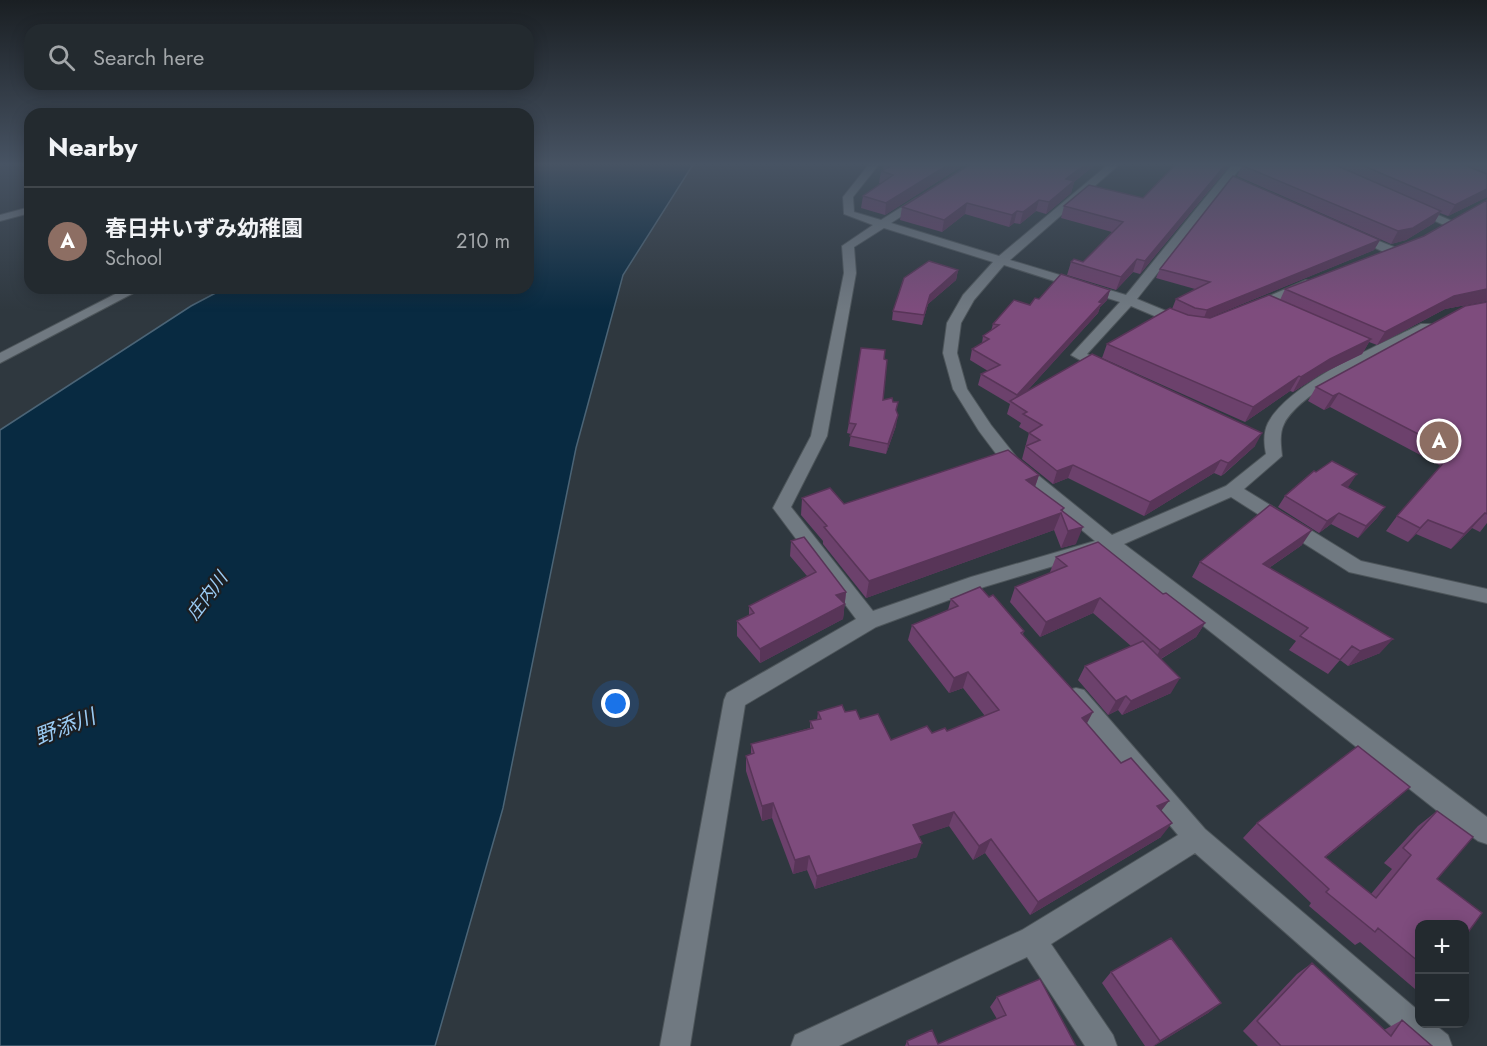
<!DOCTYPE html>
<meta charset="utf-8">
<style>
body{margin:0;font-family:Jost,"Noto Sans JP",sans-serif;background:#2b3237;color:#f1f3f6}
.controls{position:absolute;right:18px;bottom:18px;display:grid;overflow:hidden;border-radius:12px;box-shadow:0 3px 15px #0003}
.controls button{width:54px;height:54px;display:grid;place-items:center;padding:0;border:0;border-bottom:2px solid #40464b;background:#232a2f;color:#f1f3f6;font:30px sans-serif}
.you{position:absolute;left:616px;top:704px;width:21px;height:21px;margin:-15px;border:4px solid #fff;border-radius:50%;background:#1a73e8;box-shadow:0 0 0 9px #1a73e833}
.badge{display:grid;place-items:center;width:39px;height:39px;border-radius:50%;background:#b8c147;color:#fff;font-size:20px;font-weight:700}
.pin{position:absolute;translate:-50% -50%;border:3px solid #fff;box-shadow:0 2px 6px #0006}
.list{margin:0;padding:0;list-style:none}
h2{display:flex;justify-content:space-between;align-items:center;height:78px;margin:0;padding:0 24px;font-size:26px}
h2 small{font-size:20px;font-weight:400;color:#a3a7aa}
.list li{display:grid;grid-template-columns:39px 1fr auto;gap:18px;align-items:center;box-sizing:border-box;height:108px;padding:0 24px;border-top:2px solid #40464b}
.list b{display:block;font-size:22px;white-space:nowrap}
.list p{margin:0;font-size:20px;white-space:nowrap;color:#a3a7aa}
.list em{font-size:20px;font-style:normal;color:#a3a7aa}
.icon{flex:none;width:33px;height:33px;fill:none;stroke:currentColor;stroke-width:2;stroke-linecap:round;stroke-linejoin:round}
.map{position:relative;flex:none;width:1487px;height:1046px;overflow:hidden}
.search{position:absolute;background:#232a2f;box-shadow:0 3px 15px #0003;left:24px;top:24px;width:510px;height:66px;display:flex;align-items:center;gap:15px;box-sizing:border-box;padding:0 21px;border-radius:18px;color:#a3a7aa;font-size:22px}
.panel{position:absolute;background:#232a2f;box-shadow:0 3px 15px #0003;left:24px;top:108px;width:510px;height:186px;border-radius:18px}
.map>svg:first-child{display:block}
.water{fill:#082a41;stroke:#4b6476;stroke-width:1.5}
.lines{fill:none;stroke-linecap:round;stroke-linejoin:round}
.minor-casing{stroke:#4d555a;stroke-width:2}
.minor{fill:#707981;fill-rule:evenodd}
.wall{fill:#6c416c}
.shaded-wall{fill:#583558}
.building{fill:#7e4c7d;stroke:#583558;stroke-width:1.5}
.labels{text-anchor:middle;stroke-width:4.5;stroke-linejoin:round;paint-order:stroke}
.water-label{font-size:18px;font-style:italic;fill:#9acbf3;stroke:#1b1e22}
.near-water-label{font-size:21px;font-style:italic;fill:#9acbf3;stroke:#1b1e22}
</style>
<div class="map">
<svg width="1487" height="1046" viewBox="0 0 1487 1046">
<rect width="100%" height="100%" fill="#2f383f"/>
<path class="water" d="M528 163H694L623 275 576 448 503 808 435 1046H0V430L191 306 225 288H528Z"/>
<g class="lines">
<g class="minor-casing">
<path id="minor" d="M870 163H880L853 197 854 212 881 220 916 198H924V202L891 223 999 256 1110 163H1121L1010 260 1126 295 1231 166 1280 163 1275 166 1238 171 1137 299 1188 320 1190 323 1188 326H1178L1131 306 1087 354 1110 365 1112 368 1110 371H1100L1071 355 1120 302 1004 265 974 300 961 323 957 353 967 389 991 425 1018 459 1112 535 1226 486 1266 454C1264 444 1263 433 1268 423 1290 382 1380 345 1421 324H1431L1433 327 1431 330C1394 349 1302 388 1284 424 1279 434 1281 446 1282 456L1244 489 1361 561 1487 589V603L1349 572 1231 497 1124 544 1487 817V844L1478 841 1445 817 1107 550 984 587 876 627 745 705 690 1046H660L724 700 727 693 856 619 773 508 811 436 844 273 842 246 873 225 844 214 843 197ZM884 228 993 262 963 295 947 323 943 353 953 389 979 431 1006 467 1095 541 971 577 873 611 791 507 827 436 856 273 854 247Z
M1417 206 1452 221 1454 223 1452 225H1444L1413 211 1412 209Z
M30 207V213L0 221V215Z
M1356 232 1394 247 1396 250 1394 253H1386L1352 237 1350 235Z
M1306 280 1310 281 1312 284 1310 287 1256 310H1246L1244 307Z
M127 288H143L0 363V353Z
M1076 688 1084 690 1205 829 1420 1012V1024H1434L1448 1035 1452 1046H1414L1195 853 1051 944 1113 1035 1117 1046H1085L1027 957 839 1046H791L795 1035 1022 930 1178 835 1068 704 1065 697 1068 690Z"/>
</g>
<use href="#minor" class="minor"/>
</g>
<path class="wall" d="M967 163 885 215 861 208 863 196 881 183H879L881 171 883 170 884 165Z
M1097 163 1074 182 1071 193 1046 214 1036 211 1020 224 1014 223 1009 227 965 214 942 232 900 220 902 207Z
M1174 163H1487V197L1448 216 1440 213 1434 223 1406 240 1391 244 1237 176 1243 163 1231 164 1140 274 1133 272 1116 290 1067 275 1071 262H1083L1112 232 1061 218 1064 206 1143 198 1176 164Z
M1487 200V301L1445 309 1377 345 1369 342 1362 354 1321 374 1293 392 1290 391 1245 422 1102 358 1107 344 1172 309 1176 299 1195 289 1156 278 1160 269 1380 240 1374 250 1208 318H1210L1280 300 1285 289 1424 236Z
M958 270 956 280 928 304 922 325 892 320 893 311Z
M1110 290 1107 300 1100 307 1098 313 1026 392 1255 446 1224 474 1221 476 1214 473 1144 516 1068 478 1053 484 1022 459 1029 433 1019 427 1021 423 1007 414 1010 404 978 385 981 374 988 371 970 360 972 349 982 343 983 336 991 331 993 324 1039 299Z
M1487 302V523L1480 532 1472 528 1451 549 1416 534 1408 542 1386 531 1397 516 1441 466 1330 407 1324 410 1308 401 1316 387Z
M884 359 883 400 896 412V426L886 454 849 446 851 434 847 433 849 423Z
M1039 475 1035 487 1063 511 1076 544 1061 548 1054 530 866 598 823 544V541L801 515 802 498 844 504Z
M1349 486 1347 487 1385 507 1377 518 1358 538 1331 524 1319 533 1278 507 1285 496Z
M791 541 846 592 843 619 760 663 737 636V621L749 615V606L807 576 790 556Z
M1302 545 1269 568 1380 653 1348 666 1340 660 1328 674 1289 650 1296 641 1192 577 1200 562Z
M1056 557 1163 594 1205 623 1196 637 1161 659 1171 693 1122 715 1118 710 1108 715 1078 680 1085 666 1131 646 1093 613 1040 637 1010 602 1015 587 1051 573 1050 572Z
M951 599 1024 631 1023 634 1087 724 1161 811V837L1030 915 985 853 973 860 949 826 918 836 917 857 815 889 807 870 793 874 772 818 762 821 746 771V756L751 754V744L810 728V721L817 720 818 712H845L860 719 891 740 947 731 985 716 963 688 949 693 908 640 912 625 948 610Z
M1392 803 1325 858 1371 894 1392 869 1384 863 1418 826 1437 811V879L1419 924V986L1415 989 1360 942 1355 945 1309 906 1311 903 1243 838 1257 823Z
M1312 963 1384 1030 1402 1020 1432 1046H1258L1243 1031 1297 974Z
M1111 972 1221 1003 1208 1013 1154 1046H1145L1102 983Z
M997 997 1076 1046H905L907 1041 938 1044 997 1019 990 1007Z"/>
<path class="shaded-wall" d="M951 163H967L885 215 886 203Z
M1087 163H1097L1074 182 1071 193 1046 214 1049 202 1066 179Z
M1227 163H1231L1140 274 1145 261Z
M1487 189V197L1448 216 1455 205Z
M1039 200 1036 211 1020 224 1023 212Z
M967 203 965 214 942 232 944 220Z
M1017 211 1014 223 1009 227 1012 215Z
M1441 211 1434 223 1406 240 1391 244 1398 231Z
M1380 240 1374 250 1203 320 1207 310Z
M1137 259 1133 272 1116 290 1121 277Z
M958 270 956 280 928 304 922 325 924 315 930 295Z
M1487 289V301L1445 309 1377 345 1385 332 1454 296Z
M1110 290 1107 300 1100 307 1098 313 1015 404H1014L1017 395Z
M1371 339 1362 354 1321 374 1293 392 1301 377 1330 359Z
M1299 376 1290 391 1245 422 1253 407Z
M1339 393 1330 407 1324 410 1333 396Z
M898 415 896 426 886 454 888 444Z
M1262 433 1255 446 1221 476 1228 463Z
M1221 460 1214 473 1144 516 1150 502Z
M1073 465 1068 478 1053 484 1057 471Z
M1357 474 1349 486 1334 497 1342 485Z
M1039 475 1033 492 1026 480Z
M1385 507 1377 518 1358 538 1366 526Z
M1064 508 1061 515V513L1054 530 866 598 869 581Z
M1339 513 1331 524 1319 533 1327 521Z
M1485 513 1472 528 1451 549 1464 534Z
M1428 520 1416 534 1408 542 1420 528Z
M1083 527 1076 544 1061 548 1068 531Z
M1312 530 1302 545 1254 578 1263 564Z
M846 592 843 619 760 663V649L836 595Z
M1100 598 1093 613 1040 637 1046 622Z
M1205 623 1196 637 1152 664 1160 650Z
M1393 639 1380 653 1348 666 1360 651Z
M968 672 963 688 949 693 954 678Z
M1180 678 1171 693 1122 715 1131 701Z
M1126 696 1118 710 1108 715 1116 701Z
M1093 712 1085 727 1082 718Z
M1410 787 1392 803 1308 872 1325 857Z
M1169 801 1158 815 1157 806Z
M773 803 772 818 762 821V806Z
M954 812 949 826 909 840 913 825Z
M1172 823 1161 837 1030 915 1038 902Z
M991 839 985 853 973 860 979 846Z
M922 843 917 857 815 889 817 876Z
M809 856 807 870 793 874 795 860Z
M1221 1003 1208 1013 1154 1046H1153L1160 1041Z"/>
<path class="building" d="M887 163H951L886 203 863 196 893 175 881 171 889 167 884 165Z
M972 163H1087L1066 179 1074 181 1049 202 1039 200 1023 212 1017 211 1012 215 967 203 944 220 902 207Z
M1177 163H1227L1145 261 1137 259 1121 277 1071 262 1074 259 1083 262 1123 222 1064 206 1089 185 1143 198Z
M1243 163H1331L1441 211 1413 228 1398 231 1241 165Z
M1357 163H1459L1487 174V189L1455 205Z
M1233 176 1380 240 1207 310 1195 308 1176 299 1210 282 1160 269Z
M1487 200V289L1454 296 1385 332 1285 289 1424 236Z
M929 261 958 270 930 295 924 315 893 311 904 278Z
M1061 274 1110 290 1099 302 1102 303 1017 395 981 374 1000 365 972 349 989 339 983 336 999 325 993 324 1014 300 1030 305 1035 298 1039 299Z
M1269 295 1371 339 1330 359 1301 377 1299 376 1253 407 1107 344 1170 308 1188 315 1210 318Z
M1487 302V514L1485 513 1464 534 1428 520 1420 528 1397 516 1453 452 1339 393 1333 396 1316 387 1465 306Z
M861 348 885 350 884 359 887 360 883 400 892 398 893 402H898L896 410 898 415 888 444 850 436 856 424 849 423Z
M1092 354 1262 433 1231 461 1228 463 1221 460 1150 502 1073 465 1057 471 1026 446 1040 440 1029 433 1042 425 1023 414 1027 412 1010 401Z
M1008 450 1039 475 1026 480 1064 508 1061 510 1083 527 1068 531 1061 513 869 581 824 527 827 526 802 498 830 488 844 504Z
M1332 461 1357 474 1342 485 1385 507 1366 526 1339 513 1327 521 1285 496 1314 471 1316 472Z
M1270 505 1312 530 1263 564 1393 639 1360 651 1352 646 1340 660 1300 636 1308 628 1200 562Z
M804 537 846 592 836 595 845 604 760 649 737 621 754 613 749 606 816 572 791 541Z
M1098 542 1163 594 1166 593 1205 623 1160 650 1100 598 1046 622 1015 587 1067 566 1056 557Z
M980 587 989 597 993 595 1024 631 1021 633 1093 712 1082 718 1121 763 1131 758 1169 801 1157 806 1172 823 1038 902 991 839 979 846 954 812 913 825 922 843 817 876 809 856 795 860 773 803 762 806 746 756 754 753 751 744 813 728 810 721 821 719 818 712 842 705 845 712 856 710 860 719 878 714 891 740 927 726 932 733 945 728 947 731 999 710 968 672 954 678 912 625 958 606 951 599Z
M1143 641 1180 678 1131 701 1126 696 1116 701 1085 666Z
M1358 746 1410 787 1325 857 1376 898 1411 855 1403 848 1437 811 1473 837 1437 879 1482 913 1464 938V924H1419V962L1378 928 1375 932 1326 892 1329 889 1257 823Z
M1171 938 1221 1003 1160 1041 1111 972Z
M1312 963 1391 1036 1402 1020 1432 1046H1281L1257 1021Z
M1040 979 1076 1046H909L907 1041 932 1030 938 1044 1006 1015 997 997Z"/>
<linearGradient id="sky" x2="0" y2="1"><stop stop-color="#1a1f23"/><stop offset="0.53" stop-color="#475363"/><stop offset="1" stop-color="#475363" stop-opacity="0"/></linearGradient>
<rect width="1487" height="310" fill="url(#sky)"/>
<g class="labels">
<g class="water-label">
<text transform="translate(207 596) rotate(-53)" y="6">庄内川</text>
</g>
<g class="near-water-label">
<text transform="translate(65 727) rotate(-21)" y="7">野添川</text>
</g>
</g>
</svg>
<div class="controls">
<button>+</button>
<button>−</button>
</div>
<div class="you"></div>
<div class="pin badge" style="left:1439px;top:441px;background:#8d6e63">A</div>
<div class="search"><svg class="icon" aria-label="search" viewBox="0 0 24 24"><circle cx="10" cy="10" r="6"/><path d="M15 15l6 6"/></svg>Search here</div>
<section class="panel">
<h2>Nearby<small></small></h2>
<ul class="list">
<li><span class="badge" style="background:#8d6e63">A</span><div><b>春日井いずみ幼稚園</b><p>School</p></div><em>210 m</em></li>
</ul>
</section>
</div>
